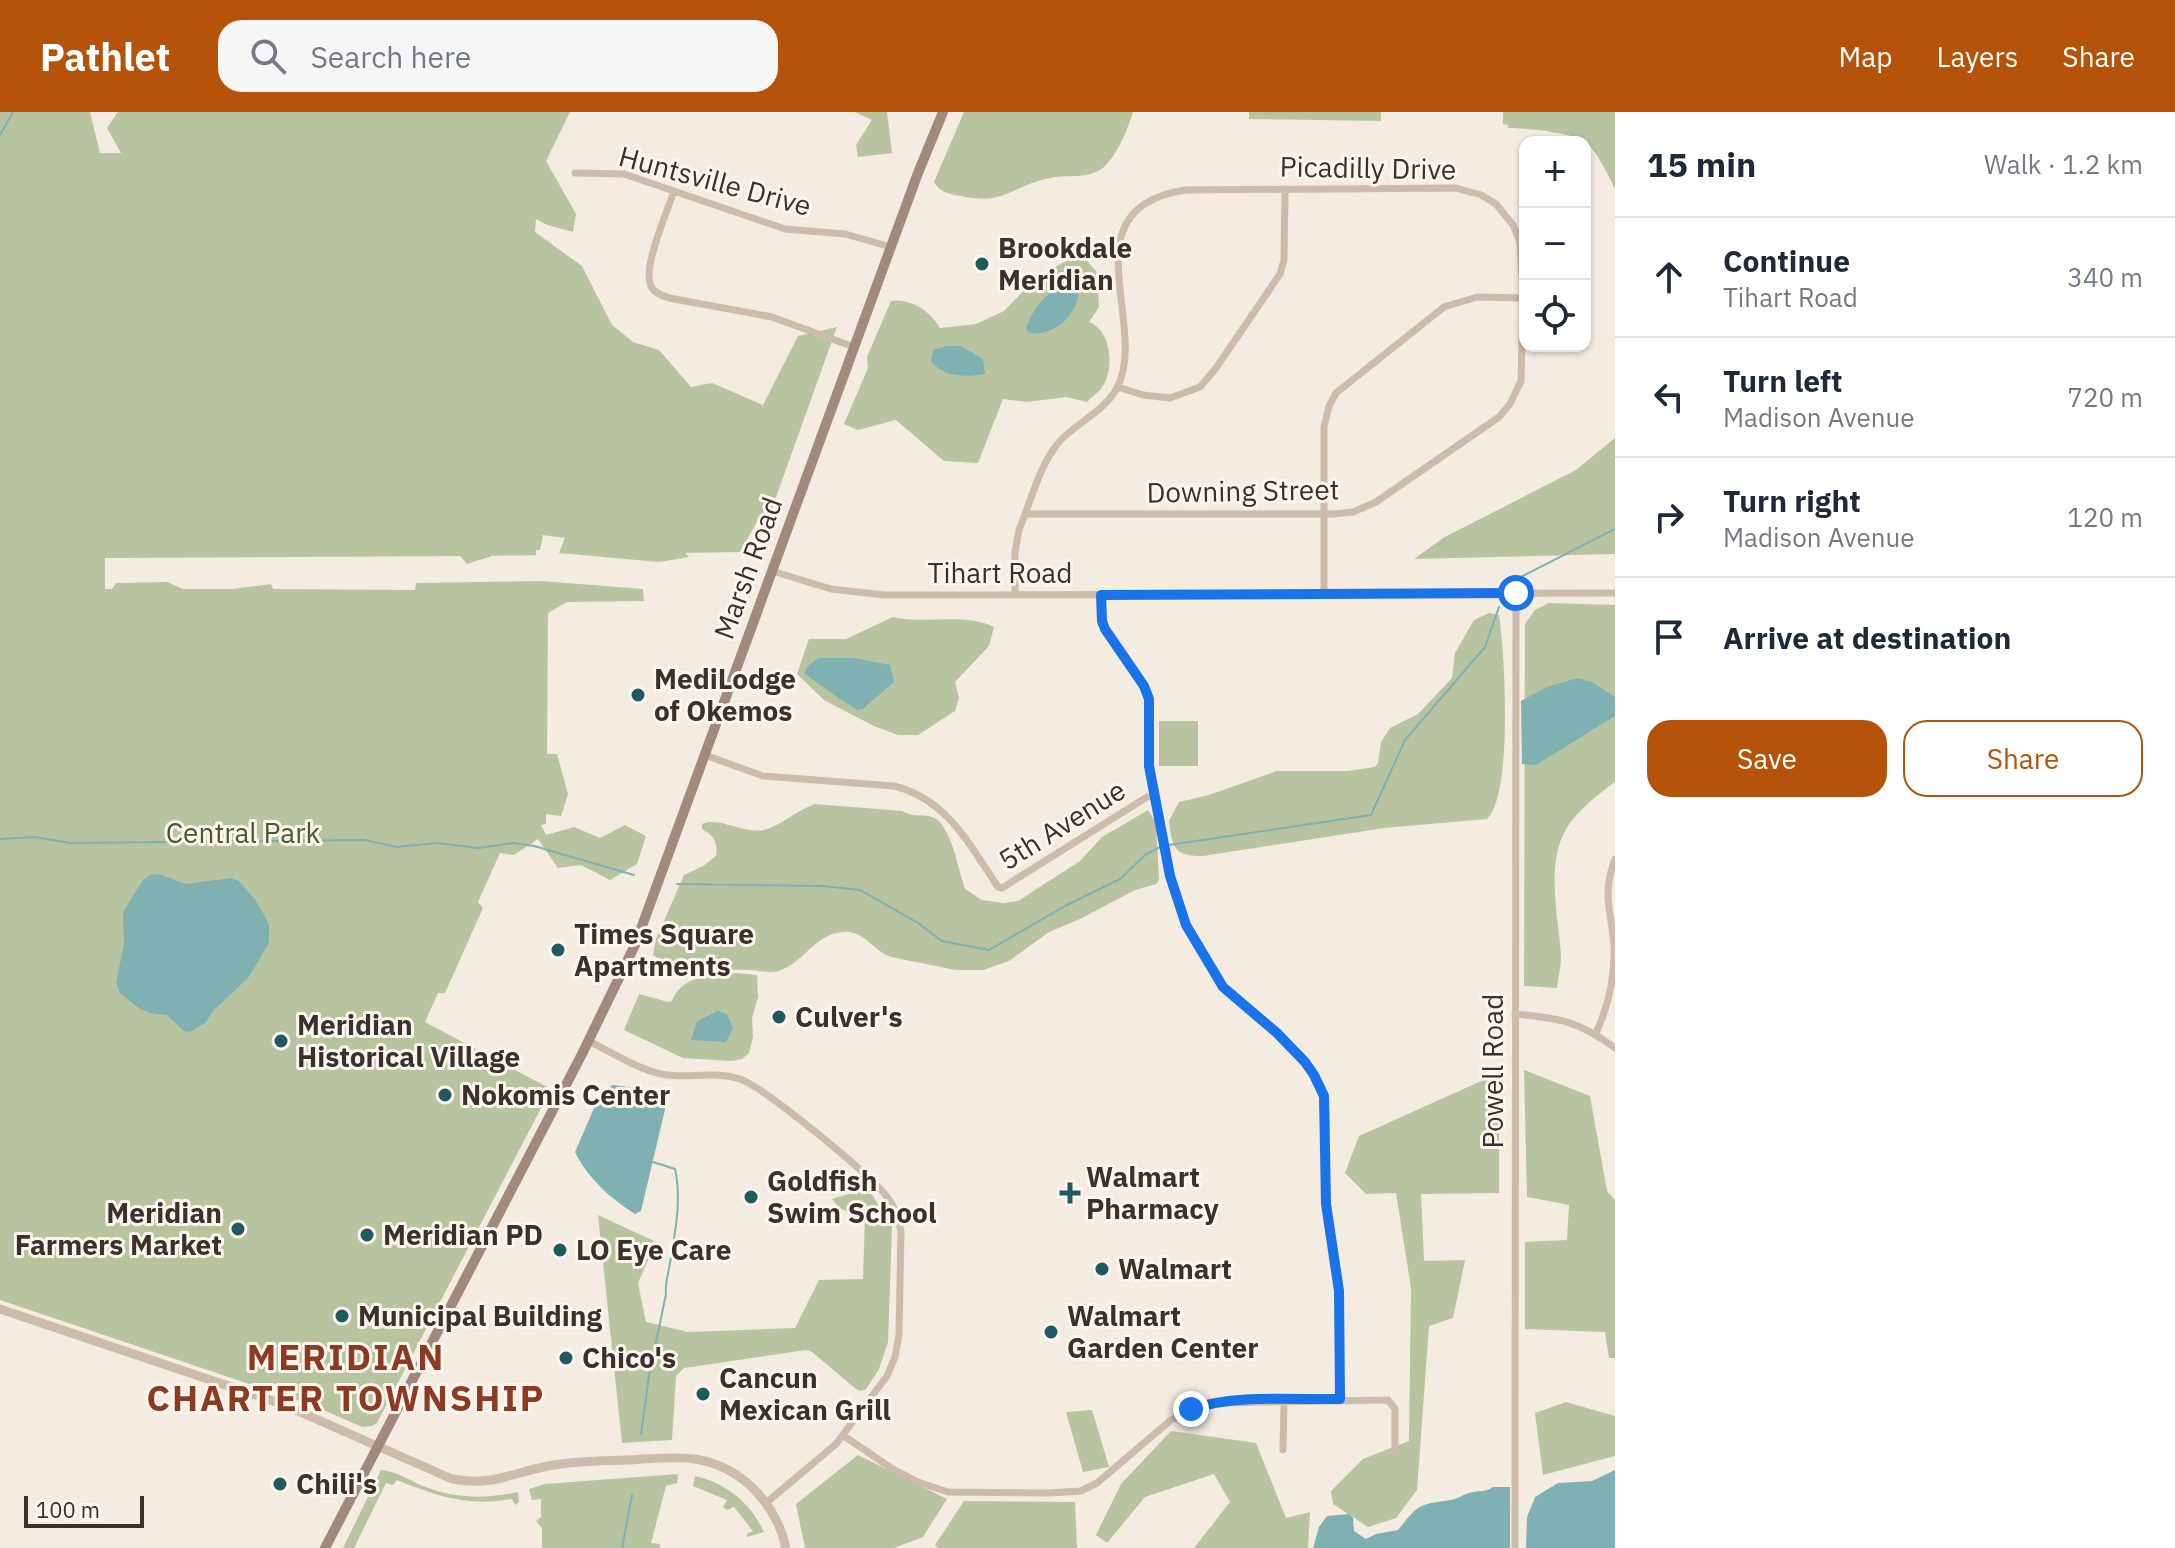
<!DOCTYPE html>
<meta charset="utf-8">
<style>
body{margin:0;font-family:"IBM Plex Sans",sans-serif;background:#f6f6f7;color:#1f2937}
.controls{position:absolute;right:24px;top:24px;display:grid;overflow:hidden;border-radius:16px;box-shadow:0 2px 6px #0004}
.controls button{width:72px;height:72px;display:grid;place-items:center;padding:0;border:0;border-bottom:2px solid #e0e1e3;background:#fff;color:#1f2937;font:40px sans-serif}
.scale{position:absolute;left:24px;bottom:20px;width:120px;box-sizing:border-box;padding-left:8px;border:4px solid #3b302b;border-top:0;font-size:22px;line-height:28px;white-space:nowrap;color:#3b302b;-webkit-text-stroke:6px #fbf5ee;paint-order:stroke}
.stop{position:absolute;width:24px;height:24px;margin:-18px;border:6px solid #1a73e8;border-radius:50%;background:#fff}
.stop.end{background:#1a73e8;border-color:#fff;box-shadow:0 2px 8px #0008}
.list{margin:0;padding:0;list-style:none}
h2{display:flex;justify-content:space-between;align-items:center;height:104px;margin:0;padding:0 32px;font-size:34px}
h2 small{font-size:26px;font-weight:400;color:#747a83}
.list li{display:grid;grid-template-columns:52px 1fr auto;gap:24px;align-items:center;box-sizing:border-box;height:120px;padding:0 32px;border-top:2px solid #e0e1e3}
.list b{display:block;font-size:30px;white-space:nowrap}
.list p{margin:0;font-size:26px;white-space:nowrap;color:#747a83}
.list em{font-size:26px;font-style:normal;color:#747a83}
.actions{display:flex;gap:16px;padding:24px 32px}
.actions a{flex:1;padding:18px 0;border:2px solid #b45309;border-radius:24px;text-align:center;font-size:28px;color:#b45309}
.actions .main{background:#b45309;color:#fff}
.icon{flex:none;width:44px;height:44px;fill:none;stroke:currentColor;stroke-width:2;stroke-linecap:round;stroke-linejoin:round}
.map{position:relative;flex:none;width:1615px;height:1436px;overflow:hidden}
header{display:flex;align-items:center;gap:48px;box-sizing:border-box;height:112px;padding:0 40px;background:#b45309;color:#fff}
header strong{font-size:38px}
nav{display:flex;gap:44px;margin-inline-start:auto;font-size:28px}
.search{width:560px;height:72px;background:#f6f6f7;display:flex;align-items:center;gap:20px;box-sizing:border-box;padding:0 28px;border-radius:24px;color:#747a83;font-size:30px}
main{display:flex}
aside{flex:1;background:#fff}
.map>svg:first-child{display:block}
.green{fill:#b8c4a0}
.water{fill:#7fb0b2}
.lines{fill:none;stroke-linecap:round;stroke-linejoin:round}
.stream{stroke:#7fb0b2;stroke-width:2}
.minor{stroke:#cdbbac;stroke-width:7}
.tertiary{stroke:#cdbbac;stroke-width:9}
.secondary{stroke:#a18a7d;stroke-width:10}
.route{stroke:#1a73e8;stroke-width:10}
.poi-dot{fill:#1f5a5e;stroke:#fbf5ee;stroke-width:3}
.labels{text-anchor:middle;stroke-width:6;stroke-linejoin:round;paint-order:stroke}
.street-label{font-size:28px;fill:#3b302b;stroke:#fbf5ee}
.poi-label{font-size:28px;font-weight:bold;fill:#3b302b;stroke:#fbf5ee;text-anchor:start}
.park-label{font-size:28px;fill:#4a5a2e;stroke:#fbf5ee}
.district-label{font-size:36px;font-weight:bold;letter-spacing:2px;fill:#8c3b22;stroke:#fbf5ee}
</style>
<header>
<strong>Pathlet</strong>
<div class="search"><svg class="icon" aria-label="search" viewBox="0 0 24 24"><circle cx="10" cy="10" r="6"/><path d="M15 15l6 6"/></svg>Search here</div>
<nav><a>Map</a><a>Layers</a><a>Share</a></nav>
</header>
<main>
<div class="map">
<svg width="1615" height="1436" viewBox="0 0 1615 1436">
<rect width="100%" height="100%" fill="#f4ebe1"/>
<path class="green" d="M0 0H90L100 41H121L107 16 118 0H570L546 49 576 102 573 120 547 113 536 107 535 120 582 154 612 213 633 230 659 238 691 275 712 271 763 293 798 224 837 215 766 413 759 406 740 440 685 441 689 445 659 450 559 441 565 426 543 423 540 438H536V443L492 444 467 452 460 444 105 446V477H112L116 471 167 470 183 477H232L271 472 273 477 415 478 416 471 541 469 643 477 644 489 567 490 548 501 547 642H557L568 682 561 704 546 702V712L541 713 546 723 574 715 600 726 625 713 646 724 637 752 610 768 581 753 558 756 538 727 514 743 500 741 478 790 483 796 445 881H438L425 910 551 977 377 1311 372 1314 362 1315 312 1293 0 1188Z
M855 0H887L892 41 858 45 856 33 872 8Z
M964 0H1133C1128 17 1117 43 1104 55 1088 68 1068 62 1050 66 1011 74 1004 94 961 84 949 82 941 81 934 70Z
M1249 0H1381V9L1249 7Z
M1503 0H1615V77C1609 64 1595 36 1584 29 1569 20 1526 16 1508 16V13L1503 12Z
M1070 147H1085L1097 160 1099 195 1089 210C1112 218 1115 259 1101 277 1097 282 1091 285 1087 290L1066 285 1027 290 1003 287 978 351 944 349 896 308 858 318 844 312 868 256 867 245 891 189C912 187 929 198 940 216L976 212 1004 199 1037 165Z
M1615 326V442L1414 447 1443 426 1576 358Z
M1549 491 1615 493V670C1598 682 1577 699 1566 717 1545 754 1559 806 1561 845 1561 855 1558 866 1557 876L1524 874 1525 512 1535 498Z
M1489 501 1499 503C1505 541 1513 682 1487 707L1384 716 1203 744C1176 744 1172 738 1169 709L1179 690 1209 683 1277 659H1348L1375 655 1378 651 1381 630 1390 616 1418 602 1452 566 1455 541 1474 508Z
M893 505C927 513 962 500 994 515L989 534 955 570 959 586 955 599 918 623H898L874 614 824 588 797 562 809 527H846Z
M1159 609H1198V654H1159Z
M815 692 902 699C912 706 924 701 934 706 951 713 959 760 965 777L982 788 1003 791 1018 789 1080 749 1102 725 1148 698 1156 711 1159 768 1156 772 1135 778 1080 807 1049 820 1009 849 983 858H956L891 845C873 839 864 818 843 820 815 822 805 849 781 858 770 863 761 858 750 858 719 856 680 864 653 843L656 827 684 763 703 754 716 744C718 730 714 724 702 717V712C716 704 745 722 764 718 782 713 797 698 815 692Z
M737 861 757 863 758 885 752 906 753 925 749 941 742 947 731 949 683 946 624 918 639 882 668 890 672 889C682 862 713 864 737 861Z
M1524 958 1590 984 1607 1079 1615 1088V1246H1609L1605 1220 1525 1217V1130L1567 1128 1569 1093 1527 1085Z
M1499 961V1081L1421 1082 1424 1149 1465 1148 1453 1206 1429 1214 1417 1378 1396 1406 1368 1415 1333 1392 1331 1379 1363 1347 1409 1329 1411 1176 1396 1081 1366 1082 1345 1061 1359 1024Z
M868 1076 892 1115 888 1230 879 1257 866 1277 861 1279 856 1277 812 1240 806 1238 684 1256 676 1264 672 1328 622 1331 598 1103 656 1130 638 1171 646 1210 688 1220 795 1216 819 1168 863 1167 865 1105 840 1097 832 1087Z
M1566 1290 1615 1304V1344L1543 1363 1535 1301Z
M1092 1298 1109 1355 1083 1360 1066 1300Z
M1171 1319 1256 1331 1286 1406 1310 1400 1308 1436H1194L1230 1390 1214 1362 1145 1385 1107 1431 1096 1423 1121 1372Z
M858 1343 947 1387 923 1425 894 1436H805L796 1392Z
M381 1358C396 1359 409 1368 423 1374 455 1387 485 1387 518 1380L519 1390 515 1393 512 1387C469 1395 436 1384 397 1368L393 1373 386 1371 354 1436H343Z
M678 1362 677 1371 666 1374 651 1431 660 1432V1436H542V1416L536 1409 541 1405V1387L532 1388 529 1377 545 1372Z
M695 1364C726 1371 750 1390 764 1420L747 1425V1422L753 1419 734 1395 727 1398 723 1395 727 1388 693 1374Z
M964 1389 1075 1390 1077 1436H938L935 1433Z"/>
<path class="water" d="M1077 166C1086 194 1059 226 1029 221L1026 216C1035 192 1053 173 1077 166Z
M947 234H961L983 247 985 262C963 265 948 266 931 250L933 238Z
M819 546H854L890 553 894 570 863 597 857 598C839 586 822 575 804 561L809 553Z
M1577 566 1592 570 1615 585V604L1536 653 1522 652 1521 589 1547 575Z
M158 762 186 772 232 766 239 769 257 790 269 813V831L248 866 214 898 205 911 190 920 184 919 167 903 150 901 137 895 120 881 116 870 124 833 123 800 143 768 150 763Z
M718 899 727 902 733 916 726 930 691 928 697 909Z
M613 973 628 975 667 989 641 1099 635 1102C611 1087 587 1065 575 1040L601 980Z
M1615 1358V1436H1526L1527 1405 1535 1385 1558 1371 1592 1369Z
M1493 1375H1510V1436H1313L1319 1415 1327 1404 1349 1402 1353 1406 1354 1419 1366 1427 1376 1422 1398 1418C1420 1391 1418 1393 1451 1388 1458 1387 1462 1383 1469 1381 1478 1378 1485 1381 1493 1375Z"/>
<g class="lines">
<path class="stream" d="M0 23 13 0
M1519 466 1615 417
M0 727 35 725 71 731 364 728 397 735 437 731 478 736 513 731 534 734 634 763
M677 772 823 774 860 778 918 811 942 829 989 838 1065 794 1120 767 1145 743 1162 734 1371 703 1405 628 1485 535 1499 495
M641 1322 649 1264 666 1182C665 1170 668 1163 670 1151 675 1121 682 1088 675 1057L653 1050
M622 1436 632 1383"/>
<path class="minor" d="M575 61 624 62 785 117 845 122 891 135
M674 79C668 98 640 160 652 176 656 182 663 184 669 186L772 205 854 235
M1118 275 1143 283 1170 286 1200 275 1216 256 1280 162 1284 148 1285 77
M772 459 831 477 884 483 1615 481
M1324 481V315L1329 294 1336 281 1444 195 1477 185 1523 186
M1015 483V440L1019 418C1031 389 1039 354 1059 330 1077 310 1104 300 1117 276 1150 213 1065 95 1186 78L1456 76 1481 83 1496 92 1513 113 1520 130 1523 186 1521 269 1510 292 1499 305 1376 390 1353 400 1334 402H1026
M1101 483 1103 513 1144 574 1149 587V654L1170 764 1186 813 1223 875 1277 921 1310 956 1321 977 1326 999V1092L1339 1169 1340 1287
M705 643 763 664 894 674C947 687 970 733 998 775L1002 776 1147 685 1155 684
M1515 902C1559 906 1579 909 1615 936
M1596 921C1609 893 1615 866 1614 835 1612 799 1601 785 1615 747
M589 929C613 941 640 959 667 963 691 966 716 959 740 967 765 976 870 1062 887 1085 895 1095 898 1107 901 1119L899 1223 895 1245 887 1264 836 1332 766 1391
M844 1324 891 1356 918 1370 948 1380 1049 1381 1081 1379 1097 1371 1171 1308 1211 1291 1388 1288 1395 1297V1340
M1283 1338 1284 1288
M1515 1436 1516 481"/>
<path class="tertiary" d="M0 1197 282 1292 452 1367C496 1375 514 1359 554 1353 578 1349 603 1349 627 1348 650 1347 673 1344 695 1347 741 1354 776 1391 786 1436"/>
<path class="secondary" d="M325 1436 582 942 635 833 918 61 943 0"/>
</g>
<g class="lines">
<path class="route" d="M1191 1297C1238 1282 1291 1288 1340 1287L1339 1179 1326 1092 1324 984 1314 963 1305 950 1277 921 1223 875 1186 813 1170 764 1149 654V587L1144 574 1105 517 1102 509 1101 483 1516 481"/>
</g>
<g class="poi-dot">
<circle cx="982" cy="152" r="8"/>
<circle cx="638" cy="583" r="8"/>
<circle cx="558" cy="838" r="8"/>
<circle cx="779" cy="905" r="8"/>
<circle cx="281" cy="929" r="8"/>
<circle cx="445" cy="983" r="8"/>
<path d="M1066 1069h8v8h8v8h-8v8h-8v-8h-8v-8h8z"/>
<circle cx="751" cy="1085" r="8"/>
<circle cx="238" cy="1117" r="8"/>
<circle cx="367" cy="1123" r="8"/>
<circle cx="560" cy="1138" r="8"/>
<circle cx="1102" cy="1157" r="8"/>
<circle cx="342" cy="1204" r="8"/>
<circle cx="1051" cy="1220" r="8"/>
<circle cx="566" cy="1246" r="8"/>
<circle cx="703" cy="1282" r="8"/>
<circle cx="280" cy="1372" r="8"/>
</g>
<g class="labels">
<g class="street-label">
<text transform="translate(1368 56) rotate(1)" y="10">Picadilly Drive</text>
<text transform="translate(715 69) rotate(15)" y="10">Huntsville Drive</text>
<text transform="translate(1243 379) rotate(-1)" y="10">Downing Street</text>
<text transform="translate(748 456) rotate(-70)" y="10">Marsh Road</text>
<text x="1000" y="471">Tihart Road</text>
<text transform="translate(1062 713) rotate(-32)" y="10">5th Avenue</text>
<text transform="translate(1493 959) rotate(-90)" y="10">Powell Road</text>
</g>
<g class="poi-label">
<text x="998" y="146">Brookdale<tspan x="998" dy="32">Meridian</tspan></text>
<text x="654" y="577">MediLodge<tspan x="654" dy="32">of Okemos</tspan></text>
<text x="574" y="832">Times Square<tspan x="574" dy="32">Apartments</tspan></text>
<text x="795" y="915">Culver's</text>
<text x="297" y="923">Meridian<tspan x="297" dy="32">Historical Village</tspan></text>
<text x="461" y="993">Nokomis Center</text>
<text x="1086" y="1075">Walmart<tspan x="1086" dy="32">Pharmacy</tspan></text>
<text x="767" y="1079">Goldfish<tspan x="767" dy="32">Swim School</tspan></text>
<text x="222" y="1111" text-anchor="end">Meridian<tspan x="222" dy="32">Farmers Market</tspan></text>
<text x="383" y="1133">Meridian PD</text>
<text x="576" y="1148">LO Eye Care</text>
<text x="1118" y="1167">Walmart</text>
<text x="358" y="1214">Municipal Building</text>
<text x="1067" y="1214">Walmart<tspan x="1067" dy="32">Garden Center</tspan></text>
<text x="582" y="1256">Chico's</text>
<text x="719" y="1276">Cancun<tspan x="719" dy="32">Mexican Grill</tspan></text>
<text x="296" y="1382">Chili's</text>
</g>
<g class="park-label">
<text x="243" y="731">Central Park</text>
</g>
<g class="district-label">
<text x="346" y="1258">MERIDIAN<tspan x="346" dy="41">CHARTER TOWNSHIP</tspan></text>
</g>
</g>
</svg>
<div class="controls">
<button>+</button>
<button>−</button>
<button><svg class="icon" aria-label="locate" viewBox="0 0 24 24"><circle cx="12" cy="12" r="6"/><path d="M12 2v4M12 18v4M2 12h4M18 12h4"/></svg></button>
</div>
<div class="scale">100 m</div>
<div class="stop" style="left:1516px;top:481px"></div>
<div class="stop end" style="left:1191px;top:1297px"></div>
</div>
<aside>
<h2>15 min<small>Walk · 1.2 km</small></h2>
<ul class="list">
<li><svg class="icon" aria-label="ahead" viewBox="0 0 24 24"><path d="M12 20V5M6 11l6-6 6 6"/></svg><div><b>Continue</b><p>Tihart Road</p></div><em>340 m</em></li>
<li><svg class="icon" aria-label="left" viewBox="0 0 24 24"><path d="M17 20v-9H6M10 6l-5 5 5 5"/></svg><div><b>Turn left</b><p>Madison Avenue</p></div><em>720 m</em></li>
<li><svg class="icon" aria-label="right" viewBox="0 0 24 24"><path d="M7 20v-9h11M14 6l5 5-5 5"/></svg><div><b>Turn right</b><p>Madison Avenue</p></div><em>120 m</em></li>
<li><svg class="icon" aria-label="arrive" viewBox="0 0 24 24"><path d="M6 21V4h12l-3 4 3 4H6"/></svg><div><b>Arrive at destination</b></div></li>
</ul>
<div class="actions"><a class="main">Save</a><a>Share</a></div>
</aside>
</main>
